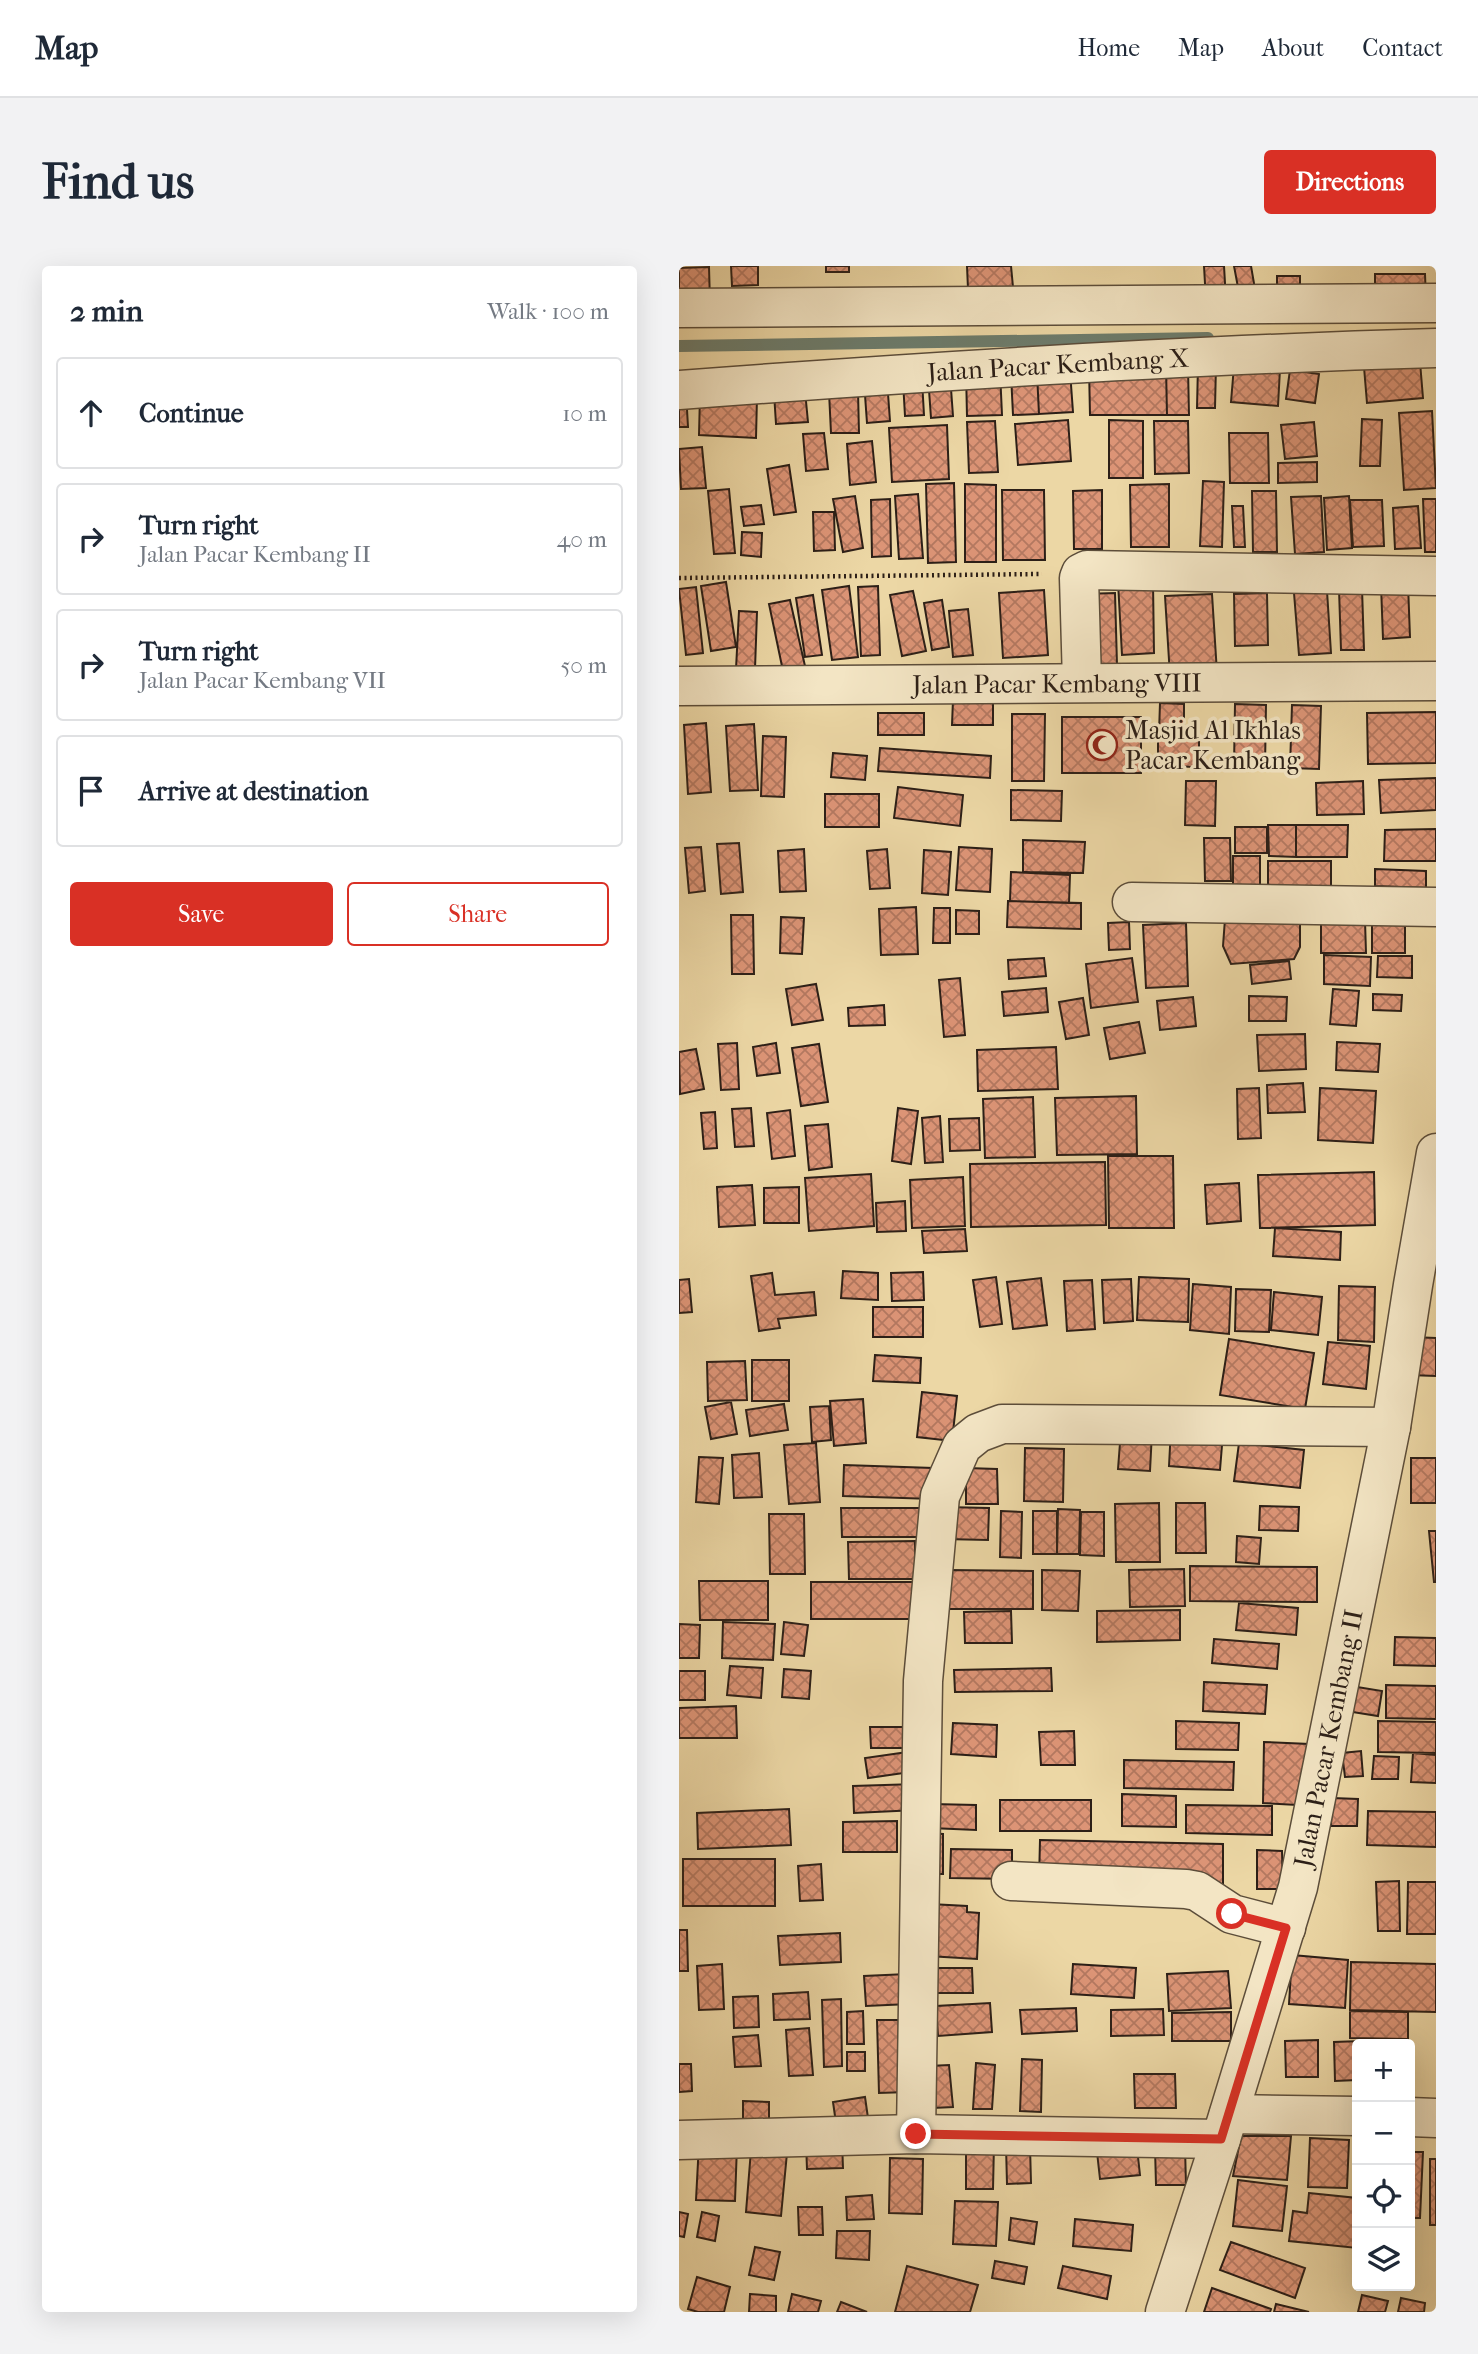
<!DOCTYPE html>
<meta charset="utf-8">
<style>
body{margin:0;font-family:"IM FELL French Canon",serif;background:#f2f2f3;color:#1f2937}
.controls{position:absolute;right:21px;bottom:21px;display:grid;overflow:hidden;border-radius:7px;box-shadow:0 7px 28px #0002}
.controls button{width:63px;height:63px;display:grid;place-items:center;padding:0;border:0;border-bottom:2px solid #e0e1e3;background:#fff;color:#1f2937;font:35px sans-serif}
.stop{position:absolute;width:21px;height:21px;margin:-16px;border:5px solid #d93025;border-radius:50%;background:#fff}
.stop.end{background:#d93025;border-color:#fff;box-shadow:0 2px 7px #0008}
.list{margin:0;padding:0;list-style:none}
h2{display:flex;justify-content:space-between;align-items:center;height:91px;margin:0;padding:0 28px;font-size:30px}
h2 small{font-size:23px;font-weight:400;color:#747a83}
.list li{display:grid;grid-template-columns:46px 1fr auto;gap:21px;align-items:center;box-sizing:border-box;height:112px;margin:0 14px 14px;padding:0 14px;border:2px solid #e0e1e3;border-radius:7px}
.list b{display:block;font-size:26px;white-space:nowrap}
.list p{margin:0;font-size:23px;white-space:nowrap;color:#747a83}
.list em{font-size:23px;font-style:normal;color:#747a83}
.actions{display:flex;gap:14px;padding:21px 28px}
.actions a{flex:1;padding:16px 0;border:2px solid #d93025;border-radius:7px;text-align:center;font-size:24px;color:#d93025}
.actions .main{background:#d93025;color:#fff}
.icon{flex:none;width:38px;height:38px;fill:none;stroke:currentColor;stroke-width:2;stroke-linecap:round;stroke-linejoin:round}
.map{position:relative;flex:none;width:757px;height:2046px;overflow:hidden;border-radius:7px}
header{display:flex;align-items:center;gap:42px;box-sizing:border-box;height:98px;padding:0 35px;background:#fff;border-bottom:2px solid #e0e1e3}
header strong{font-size:33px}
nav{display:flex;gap:38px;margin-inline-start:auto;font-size:24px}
.intro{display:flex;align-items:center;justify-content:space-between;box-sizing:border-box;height:168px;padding:0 42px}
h1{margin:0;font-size:49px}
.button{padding:18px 32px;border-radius:7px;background:#d93025;color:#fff;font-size:24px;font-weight:700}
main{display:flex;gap:42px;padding:0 42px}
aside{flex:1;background:#fff;border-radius:7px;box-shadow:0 7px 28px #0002}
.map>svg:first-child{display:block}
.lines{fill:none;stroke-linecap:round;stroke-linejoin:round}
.stream{stroke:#6d7c6c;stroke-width:12}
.building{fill:url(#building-cross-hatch);stroke:#2c1f17;stroke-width:2}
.minor-casing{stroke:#5c4d3a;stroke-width:41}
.path{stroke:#2c1f17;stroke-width:4.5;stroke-dasharray:2 3.5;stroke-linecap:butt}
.minor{stroke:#f3e5c4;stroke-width:38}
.route{stroke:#d93025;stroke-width:9}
.labels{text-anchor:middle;stroke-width:7;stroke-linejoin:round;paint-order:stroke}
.street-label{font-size:26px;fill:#2c1f17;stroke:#f3e5c4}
.poi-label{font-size:26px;fill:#2c1f17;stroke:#f3e5c4;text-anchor:start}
</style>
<header>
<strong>Map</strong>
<nav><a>Home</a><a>Map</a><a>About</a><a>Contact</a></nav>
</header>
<div class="intro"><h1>Find us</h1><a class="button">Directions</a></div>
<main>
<aside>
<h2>2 min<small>Walk · 100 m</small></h2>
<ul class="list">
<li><svg class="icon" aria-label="ahead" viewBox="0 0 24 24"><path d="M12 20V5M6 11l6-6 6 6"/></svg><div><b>Continue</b></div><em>10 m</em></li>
<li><svg class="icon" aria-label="right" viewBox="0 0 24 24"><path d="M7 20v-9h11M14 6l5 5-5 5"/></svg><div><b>Turn right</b><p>Jalan Pacar Kembang II</p></div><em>40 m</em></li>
<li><svg class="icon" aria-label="right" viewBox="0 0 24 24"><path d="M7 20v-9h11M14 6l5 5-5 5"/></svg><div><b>Turn right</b><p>Jalan Pacar Kembang VII</p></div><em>50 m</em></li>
<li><svg class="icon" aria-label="arrive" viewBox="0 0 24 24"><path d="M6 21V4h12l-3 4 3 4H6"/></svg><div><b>Arrive at destination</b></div></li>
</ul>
<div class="actions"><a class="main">Save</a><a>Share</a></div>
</aside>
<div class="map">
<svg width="757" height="2046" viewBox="0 0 757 2046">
<defs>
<pattern id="building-cross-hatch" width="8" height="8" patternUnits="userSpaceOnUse" patternTransform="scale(1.75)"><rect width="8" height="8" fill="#dc9476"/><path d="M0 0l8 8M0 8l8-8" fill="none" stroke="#b37860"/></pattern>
</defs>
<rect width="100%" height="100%" fill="#ecd7a5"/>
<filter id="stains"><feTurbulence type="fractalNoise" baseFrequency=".00286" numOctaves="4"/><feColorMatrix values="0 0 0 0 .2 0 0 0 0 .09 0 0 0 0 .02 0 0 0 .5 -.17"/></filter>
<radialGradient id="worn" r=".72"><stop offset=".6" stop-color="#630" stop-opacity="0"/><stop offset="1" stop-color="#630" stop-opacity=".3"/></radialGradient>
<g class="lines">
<path class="stream" d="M0 80 529 72"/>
</g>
<path class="building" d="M52 0H79V19L53 20Z
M147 0H170V6H147Z
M288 0H332L334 21 289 23Z
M525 0H545L547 34 527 35Z
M555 0H572L577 29 561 32Z
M30 1 31 36 0 37V2Z
M696 8H746L747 34 696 35Z
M598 10H621V30H598Z
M741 96 744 132 688 137 685 101Z
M519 99H537L536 142H518Z
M555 100 601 103 599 140 552 136Z
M410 101H487L488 149H411Z
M487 101H509L510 149H488Z
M611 104 640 108 636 137 607 133Z
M287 105H321L323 149 288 150Z
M391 105 394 146 360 148 358 107Z
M358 107 360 148 334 149 332 108Z
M271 109 274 150 252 152 249 110Z
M208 114 211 155 188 157 185 115Z
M243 114 245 149 226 150 224 115Z
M126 125 129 156 97 158 95 127Z
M179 125 180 167H152L150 126Z
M7 126 9 161H0V127Z
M21 129 78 131 77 172 20 169Z
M753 145 757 222 725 224 720 147Z
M683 153 703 154 701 200H681Z
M389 154 392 195 339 199 336 158Z
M430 154 464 155V212H430Z
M316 155 319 206 290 207 288 156Z
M475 155H509L510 207 476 208Z
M635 156 638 190 606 193 602 159Z
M268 159 270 213 213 216 210 162Z
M145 167 149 203 127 205 124 168Z
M550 167H589L590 217H551Z
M193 175 197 216 171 219 168 178Z
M23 181 27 222 2 223 0 183Z
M638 196V216L599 217V197Z
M110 199 117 246 95 249 88 203Z
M524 215 545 216 543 281 521 280Z
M275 217 277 296 249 297 247 218Z
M286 218 317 219V296H286Z
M490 218V281H452L451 219Z
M50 223 56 287 35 288 29 225Z
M323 224H365L366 294H324Z
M423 224V283H395L394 225Z
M573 225H597L598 286H574Z
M239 228 244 292 220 293 216 230Z
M176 230 184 282 164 286 154 233Z
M642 230 645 286 616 288 612 231Z
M670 230 673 282 648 284 645 232Z
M211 233 212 290 193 291 192 234Z
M744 233H757V286H746Z
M671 234H703L705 280 674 281Z
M82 239 85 258 65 260 62 241Z
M553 240H564L566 281H555Z
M739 240 742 282 716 283 714 242Z
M134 246H155L156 284 135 285Z
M63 266 83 267 82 291 62 289Z
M47 316 57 381 32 385 22 320Z
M439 316 474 317 475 387 443 389Z
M729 318 731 371 704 373 702 319Z
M170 320 179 391 153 394 143 324Z
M199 320 201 389 182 390 179 321Z
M17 321 24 387 7 389 0 323Z
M683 322 685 384H662L660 323Z
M365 324 369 389 324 392 320 327Z
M234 325 247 385 223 390 211 329Z
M648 325 652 387 620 389 615 327Z
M436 327 438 399H406L405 328Z
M588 327 589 379 556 380 555 328Z
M533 328 538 407 491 410 486 330Z
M134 329 143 389 126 391 117 332Z
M111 334 126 400 104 405 90 338Z
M263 334 270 381 253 384 245 337Z
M289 343 294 389 274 391 270 345Z
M60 345 78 346 76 403H57Z
M274 434H314V459H273Z
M481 437 505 438V468L480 467Z
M556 438 587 439 586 501 555 500Z
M613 439 642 440 640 503 611 502Z
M757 446V497L689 498 688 447Z
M199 447H245V469H199Z
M333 448H366L365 515H333Z
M383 451H462V507H383Z
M27 457 32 526 9 528 5 459Z
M75 458 79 524 51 525 47 460Z
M479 469H520V501L479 500Z
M84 470 107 471 105 531 82 530Z
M201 482 312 490 311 512 199 505Z
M154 487 188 490 186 514 152 511Z
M757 512V544L702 547 700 514Z
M507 515H537L536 560 506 559Z
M684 515 685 548 638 549 637 517Z
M219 521 284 529 281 560 215 552Z
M332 524 383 525 382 555 332 554Z
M146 528H200V561H146Z
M589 559H617V591L590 590Z
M617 559H669L668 591H617Z
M556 561H588V587H556Z
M757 563V595H705L706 564Z
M525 572H551L552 615H526Z
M344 574 406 576 404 607 344 606Z
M60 577 64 626 42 628 38 578Z
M22 581 26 625 10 627 6 582Z
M280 581 313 583 311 626 277 624Z
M125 583 127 625 101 626 99 585Z
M208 583 211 622 191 623 188 585Z
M245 584 272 586 269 629 243 627Z
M554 590H581V620H554Z
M589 595H652V620H589Z
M696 603 747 605V622L696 620Z
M332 606 391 609 390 637 331 635Z
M329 635 402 637V663L328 661Z
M237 641 239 688 202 689 200 643Z
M255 642H271V677H254Z
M277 644 300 645V668H277Z
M52 649H74L75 708H53Z
M102 651 125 652 123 688 101 687Z
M642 652 686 655 687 687H642Z
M546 653 621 655V681L615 693 552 698 544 680Z
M450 656 451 683 430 684 429 657Z
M693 656H726V687H693Z
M507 657 509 720 467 722 464 659Z
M645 689 692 691 691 720 645 718Z
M699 690H733V712L698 711Z
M365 692 367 710 330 713 329 694Z
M453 692 459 736 412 742 407 698Z
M610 695 612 713 573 718 571 699Z
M281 712 286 769 265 771 260 714Z
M137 718 144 754 113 759 107 723Z
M367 722 369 746 325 750 323 726Z
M654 723 680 725 677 760 651 758Z
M694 728 723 729 722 745 694 744Z
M570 730 608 731 607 755H570Z
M514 731 517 760 481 764 478 735Z
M404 732 410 769 387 773 380 736Z
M205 739 206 759 170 760 169 742Z
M460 756 466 787 431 793 425 762Z
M626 768 627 803 580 805 578 769Z
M658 776 701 778 699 806 657 804Z
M58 777 60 823 42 824 39 778Z
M97 777 101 807 78 810 74 781Z
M140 778 149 836 122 840 113 782Z
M377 781 379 823 299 825 298 784Z
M17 783 25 823 1 828 0 786Z
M624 817 626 846 589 847 588 819Z
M580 822 582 872 559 873 558 823Z
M641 822 697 825 694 877 639 874Z
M457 830 458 888 378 889 376 832Z
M354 831 356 891 306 892 304 833Z
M72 842 75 880 56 881 53 843Z
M219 842 239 845 232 898 213 895Z
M111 844 116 890 93 893 88 847Z
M36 846 38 882 25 883 22 847Z
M261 850 264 896 246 897 243 852Z
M300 852 301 884 271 885 270 853Z
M149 858 153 901 130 904 126 860Z
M429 890H494L495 962H430Z
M426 896 427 959 292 961 291 898Z
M695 906 696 959 581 962 579 909Z
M192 908 195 960 130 965 126 912Z
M284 911 286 960 233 962 231 914Z
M560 917 562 955 528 958 526 919Z
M73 919 76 959 40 961 38 921Z
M120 921V957H85V922Z
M226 935 227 965 198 966 197 937Z
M596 962 662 966 661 994 594 990Z
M286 963 288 985 245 987 243 965Z
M164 1005 199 1007V1034L162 1032Z
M244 1006 245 1034 213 1035 212 1007Z
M93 1007 96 1029 135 1026 137 1049 99 1053 101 1062 80 1065 72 1010Z
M317 1011 323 1058 301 1061 294 1014Z
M460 1011 510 1013 509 1056 458 1054Z
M362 1012 368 1059 334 1063 328 1016Z
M10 1013 13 1046 0 1047V1014Z
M452 1013 454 1055 425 1057 423 1014Z
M413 1014 416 1063 388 1065 385 1015Z
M514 1018 552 1021 550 1068 511 1064Z
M660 1020 696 1021 695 1076 659 1074Z
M557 1023 592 1024 590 1066 556 1065Z
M595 1026 643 1031 639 1069 592 1064Z
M194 1041H244V1071H194Z
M733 1071 757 1072V1110L731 1109Z
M550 1073 635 1087 626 1143 541 1129Z
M649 1076 691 1080 687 1123 644 1118Z
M196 1089 242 1092 241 1117 194 1115Z
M73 1094H110V1135H73Z
M66 1095 68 1134 29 1135 28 1096Z
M243 1126 278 1130 273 1175 238 1171Z
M184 1133 187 1177 155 1180 151 1135Z
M52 1136 58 1168 32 1173 26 1141Z
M105 1138 109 1164 71 1170 67 1144Z
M150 1140 152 1174 133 1176 131 1141Z
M492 1162 544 1167 541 1204 490 1200Z
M442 1164 473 1166 471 1205 439 1203Z
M137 1177 141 1236 110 1238 105 1179Z
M560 1177 625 1184 621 1222 555 1215Z
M346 1182 385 1183 384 1236 345 1235Z
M80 1187 83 1231 55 1232 53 1189Z
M20 1191 44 1192 40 1238 17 1236Z
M732 1192H757V1237H732Z
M165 1199 254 1202 253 1233 164 1230Z
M287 1202 318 1203 319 1238H287Z
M480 1237 481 1296H437L436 1238Z
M497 1237H526L527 1287H497Z
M581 1240 620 1241 619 1265 580 1264Z
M265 1241 310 1242 309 1274 265 1273Z
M162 1242H252V1271H163Z
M379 1243 401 1244 400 1288H378Z
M322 1245 343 1246 342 1292 321 1291Z
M354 1245H378V1288H354Z
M402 1246H425V1290L401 1289Z
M90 1248H125L126 1308H91Z
M750 1265H757V1316H755Z
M558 1270 582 1272 580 1298 557 1296Z
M236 1275V1313H170L169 1276Z
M511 1300 638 1301V1336L511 1335Z
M505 1303 506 1340 451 1341 450 1304Z
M268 1304 354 1305V1343H268Z
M363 1304 401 1305 399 1345 363 1344Z
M20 1315H89V1354H21Z
M132 1316H242V1353H132Z
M560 1337 619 1342 617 1369 557 1364Z
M501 1344V1374L418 1376V1345Z
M332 1345 333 1377H286L285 1346Z
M44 1356 96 1358 94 1394 43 1392Z
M105 1356 129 1359 125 1390 102 1388Z
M0 1358 21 1359 20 1392H0Z
M716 1371 757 1372V1400L715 1399Z
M535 1373 600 1378 598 1403 533 1397Z
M51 1400 84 1402 82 1432 48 1429Z
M372 1402 373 1425 276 1426 275 1404Z
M105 1403 132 1405 130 1433 103 1431Z
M0 1405H26V1434H0Z
M525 1416 588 1419 586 1448 524 1445Z
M707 1419 757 1420V1453L707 1452Z
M672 1420 703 1425 699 1450 667 1445Z
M57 1440 58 1472H0V1442Z
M497 1455 560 1457 559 1484 497 1483Z
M699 1455 757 1456V1487L699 1486Z
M274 1457 318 1459 317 1491 272 1488Z
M191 1461H240V1482H192Z
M395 1465 396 1499H362L360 1466Z
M585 1476 630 1478 618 1539 584 1537Z
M236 1485 239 1505 189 1512 186 1492Z
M682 1485 684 1510 666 1511 663 1487Z
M734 1487 757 1489V1517L732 1516Z
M695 1490 720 1491 719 1513H693Z
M445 1494 555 1496 554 1524 445 1522Z
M237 1518 238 1544 175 1547 174 1520Z
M443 1528 497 1530V1561L443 1560Z
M653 1532 679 1533 678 1560H652Z
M321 1534H412V1565H321Z
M253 1538 297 1539V1564L252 1562Z
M507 1539 593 1540V1569L507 1567Z
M110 1543 112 1579 19 1583 18 1547Z
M689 1545 757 1546V1581L688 1579Z
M218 1555V1586H164V1556Z
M246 1567 264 1568V1608H245Z
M361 1574 544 1578V1619L360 1615Z
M272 1583 333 1584V1613L271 1612Z
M578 1584 603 1585 604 1623H578Z
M4 1593H96V1640H4Z
M142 1598 144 1634 121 1635 119 1600Z
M720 1615 721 1665H699L697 1616Z
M729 1616H757V1668H728Z
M251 1638 288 1640V1646L300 1647 298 1693 249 1690Z
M0 1664H8L9 1705H0Z
M161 1667 162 1696 101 1699 99 1670Z
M613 1689 669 1694 666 1742 610 1738Z
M672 1696 757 1698V1746L671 1744Z
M43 1698 45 1743 20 1744 18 1700Z
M394 1698 457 1702 455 1732 392 1728Z
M248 1702H293L294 1727H248Z
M549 1705 552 1742 490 1745 488 1708Z
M228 1708 230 1738 187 1740 185 1710Z
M129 1726 131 1753 95 1754 94 1728Z
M79 1730 80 1761 55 1762 54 1731Z
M162 1733 163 1800 145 1801 143 1734Z
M311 1737 313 1766 259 1770 257 1740Z
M397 1742 398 1765 343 1768 341 1744Z
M484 1743 485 1769 432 1770V1744Z
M184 1745 185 1778H168V1746Z
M671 1745 729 1746V1773L671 1772Z
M552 1746V1775H493V1747Z
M198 1754H226L229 1826 200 1827Z
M130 1762 134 1809 110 1810 107 1764Z
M79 1769 82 1800 56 1801 54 1771Z
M639 1774V1811H607L606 1775Z
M682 1775V1778H678V1814L656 1815 655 1776Z
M168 1786H186V1805H168Z
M343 1793 363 1794 362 1846 341 1845Z
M297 1797 316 1799 313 1843H294Z
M0 1798H12L13 1825 0 1826Z
M270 1799 274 1841 254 1842 250 1800Z
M455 1808H496L497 1842H456Z
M186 1831 189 1852 157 1857 154 1836Z
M64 1835 90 1836V1870H64Z
M562 1870H612L608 1914 554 1910Z
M631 1872 670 1874 668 1922 629 1921Z
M163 1875 164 1902 128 1903 127 1876Z
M20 1877 58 1879 56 1935 17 1934Z
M287 1878H315L314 1923H287Z
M327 1880H351L352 1917 328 1918Z
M506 1881 507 1919H477L476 1882Z
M458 1882 461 1909 421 1913 418 1886Z
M72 1884 108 1887 102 1950 67 1946Z
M731 1886H744L741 1952H731Z
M211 1892 244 1893 243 1948 210 1947Z
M751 1893H757V1959H751Z
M559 1914 608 1920 603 1965 554 1960Z
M630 1927 678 1932V1982L610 1975 614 1945 628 1947Z
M193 1929 195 1953 168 1954 167 1931Z
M276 1935 319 1936 317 1980 274 1978Z
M119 1941H143L144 1969H120Z
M0 1946 9 1948 5 1971 0 1970Z
M23 1946 40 1950 36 1975 18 1971Z
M332 1952 358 1956 355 1978 330 1974Z
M396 1953 454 1959 452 1985 394 1980Z
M158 1965H191L190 1994 157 1992Z
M552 1976 626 2002 616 2032 541 2004Z
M76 1981 101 1986 95 2014 70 2009Z
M316 1995 348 2001 345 2018 313 2012Z
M228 2000 299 2019 291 2046H216Z
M384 2000 432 2010 428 2033 379 2022Z
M18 2011 51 2021 45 2046H19L9 2043Z
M533 2022 592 2043 591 2046H525Z
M71 2028 97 2030V2046H70Z
M113 2028 142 2035 139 2046H109Z
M683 2029 709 2035 706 2046H679Z
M722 2032 746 2037 745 2046H719Z
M162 2036 188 2046H158Z
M597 2038 630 2046H595Z"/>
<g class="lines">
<g class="minor-casing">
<g id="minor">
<path d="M0 42 757 37"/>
<path id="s1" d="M0 124C252 105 504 89 757 82"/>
<path d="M403 416 400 312 402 307 408 304 757 310"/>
<path id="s2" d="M0 420 757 415"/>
<path d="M453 636 757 641"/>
<path d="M332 1615 507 1623 518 1625 553 1648 607 1662"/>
<path d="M550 1848 678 1850"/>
<path d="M731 1851 757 1852"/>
<path d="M237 1868 244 1415 261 1230 283 1180 299 1167 323 1158 712 1161"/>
<path d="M0 1874 237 1868 542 1873"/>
<path id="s3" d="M486 2046 542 1873 619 1621 712 1161 734 1019 757 887"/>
</g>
</g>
<path class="path" d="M0 312 363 308"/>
<use href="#minor" class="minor"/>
</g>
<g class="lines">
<path class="route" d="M237 1868 542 1873 607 1662 553 1648"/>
</g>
<defs>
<g id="mosque-ring" transform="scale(1.575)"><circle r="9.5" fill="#f3e5c4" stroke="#8f2418" stroke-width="1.5"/><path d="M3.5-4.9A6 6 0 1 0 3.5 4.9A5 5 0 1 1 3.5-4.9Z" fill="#8f2418"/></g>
</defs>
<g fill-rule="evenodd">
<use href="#mosque-ring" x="423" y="479"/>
</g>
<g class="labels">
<g class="street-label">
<text dy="9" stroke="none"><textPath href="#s1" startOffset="380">Jalan Pacar Kembang X</textPath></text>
<text dy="9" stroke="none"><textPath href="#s2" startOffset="378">Jalan Pacar Kembang VIII</textPath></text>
<text dy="9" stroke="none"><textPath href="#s3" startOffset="597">Jalan Pacar Kembang II</textPath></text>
</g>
<g class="poi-label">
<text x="446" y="473">Masjid Al Ikhlas<tspan x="446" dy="30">Pacar Kembang</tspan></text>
</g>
</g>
<rect width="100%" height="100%" filter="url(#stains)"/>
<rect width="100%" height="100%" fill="url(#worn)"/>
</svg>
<div class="controls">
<button>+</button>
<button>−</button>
<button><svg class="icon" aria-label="locate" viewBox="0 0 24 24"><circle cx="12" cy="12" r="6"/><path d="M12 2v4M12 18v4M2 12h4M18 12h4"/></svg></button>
<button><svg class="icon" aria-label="layers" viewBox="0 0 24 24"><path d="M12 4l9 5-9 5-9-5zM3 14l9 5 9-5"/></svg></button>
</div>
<div class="stop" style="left:553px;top:1648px"></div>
<div class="stop end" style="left:237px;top:1868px"></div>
</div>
</main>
